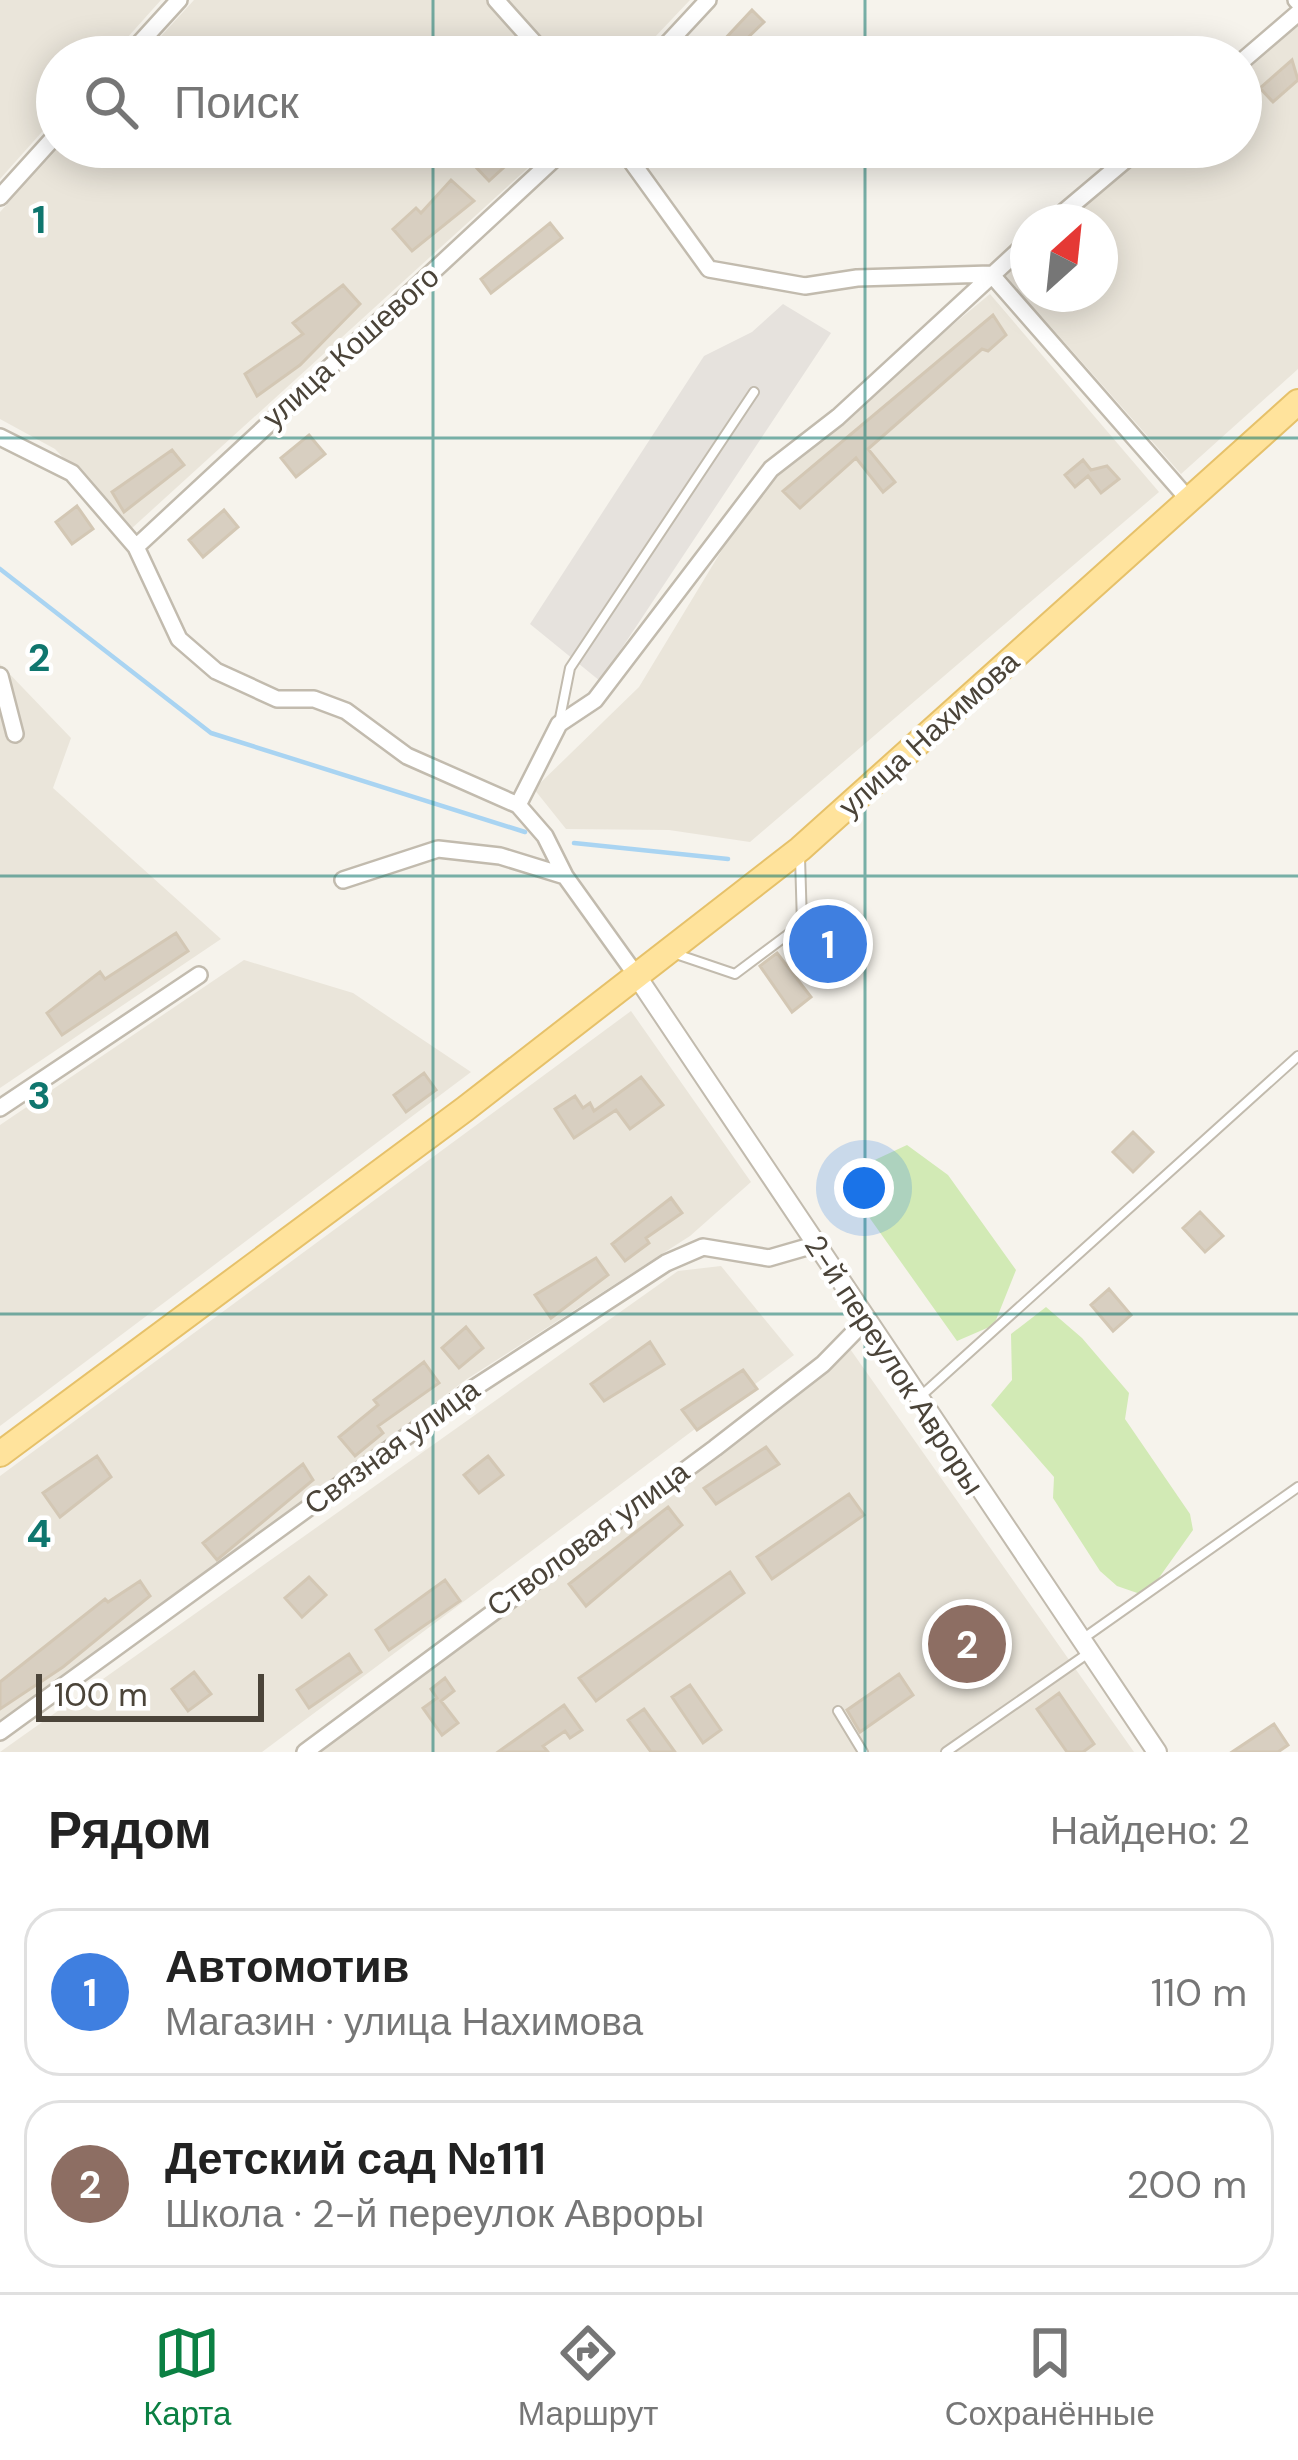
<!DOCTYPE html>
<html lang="ru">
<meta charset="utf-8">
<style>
body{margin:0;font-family:"DM Sans",sans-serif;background:#f2f2f2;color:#222}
.compass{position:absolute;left:1010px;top:204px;width:108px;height:108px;border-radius:50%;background:#fff;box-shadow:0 6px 30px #0003;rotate:27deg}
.scale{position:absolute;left:36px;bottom:30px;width:228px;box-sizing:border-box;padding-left:12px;border:6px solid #4b4439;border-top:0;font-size:33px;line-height:42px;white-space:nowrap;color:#4b4439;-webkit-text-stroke:9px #fff;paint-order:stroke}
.you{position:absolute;left:864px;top:1188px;width:42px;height:42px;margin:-30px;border:9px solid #fff;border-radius:50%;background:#1a73e8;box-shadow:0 0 0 18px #1a73e833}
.badge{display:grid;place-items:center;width:78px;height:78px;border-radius:50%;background:#0b8043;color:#fff;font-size:39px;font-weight:700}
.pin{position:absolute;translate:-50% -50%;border:6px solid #fff;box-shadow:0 3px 12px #0006}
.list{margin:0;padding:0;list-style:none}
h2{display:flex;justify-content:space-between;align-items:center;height:156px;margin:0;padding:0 48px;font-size:51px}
h2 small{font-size:39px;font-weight:400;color:#767676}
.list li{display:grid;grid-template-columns:78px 1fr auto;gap:36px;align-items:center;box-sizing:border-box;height:168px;margin:0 24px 24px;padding:0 24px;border:3px solid #e0e0e0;border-radius:36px}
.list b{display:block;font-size:45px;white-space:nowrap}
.list p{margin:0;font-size:39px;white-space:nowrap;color:#767676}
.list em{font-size:39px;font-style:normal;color:#767676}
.icon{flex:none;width:66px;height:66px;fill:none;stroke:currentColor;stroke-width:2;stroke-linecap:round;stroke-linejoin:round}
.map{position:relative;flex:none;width:1298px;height:1752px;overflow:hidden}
.search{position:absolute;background:#fff;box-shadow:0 6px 30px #0003;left:36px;right:36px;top:36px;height:132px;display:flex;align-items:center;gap:30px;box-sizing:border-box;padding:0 42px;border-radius:66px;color:#767676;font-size:45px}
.sheet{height:540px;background:#fff}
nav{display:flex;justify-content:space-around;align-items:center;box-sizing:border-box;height:168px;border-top:3px solid #e0e0e0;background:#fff;font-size:33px;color:#767676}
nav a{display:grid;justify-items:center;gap:6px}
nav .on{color:#0b8043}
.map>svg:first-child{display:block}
.residential{fill:#eae5da}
.industrial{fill:#e6e2dd}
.green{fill:#d2eab5}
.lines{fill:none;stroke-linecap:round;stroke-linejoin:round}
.stream{stroke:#a9d4f2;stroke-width:4.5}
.building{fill:#d8cfc1;stroke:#d3c7b4;stroke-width:3}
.service-casing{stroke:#c2bbae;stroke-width:12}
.minor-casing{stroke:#c2bbae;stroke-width:20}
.tertiary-casing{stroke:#c2bbae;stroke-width:22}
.primary-casing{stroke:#e6c16a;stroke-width:28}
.service{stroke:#fff;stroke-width:8}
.minor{stroke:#fff;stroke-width:15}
.tertiary{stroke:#fff;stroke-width:18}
.primary{stroke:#ffe39c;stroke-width:24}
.grid{fill:none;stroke:#0f766e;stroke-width:3;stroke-opacity:0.55}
.labels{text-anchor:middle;stroke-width:9;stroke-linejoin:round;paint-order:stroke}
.street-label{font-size:30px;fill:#4b4439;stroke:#fff}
.grid-label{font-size:39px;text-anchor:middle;font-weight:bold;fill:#0f766e;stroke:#fff;stroke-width:9;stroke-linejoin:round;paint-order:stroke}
</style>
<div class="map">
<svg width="1298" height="1752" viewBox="0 0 1298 1752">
<rect width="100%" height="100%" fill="#f6f3ec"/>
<path class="residential" d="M0 0H161L110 57H57V115L0 179Z
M194 0H487L536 57H142Z
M507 0H690L636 57H557Z
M1294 18 1298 23V369L1181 474 1005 275 1028 254V294H1100V222H1064L1149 147H1241V65Z
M59 147H551L131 529 55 449 0 419V212Z
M990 294 1159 492 750 842 669 830 566 829 534 789 639 687 763 482Z
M0 664 71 738 53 788 221 939 0 1088Z
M244 960 353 993 471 1072 0 1426V1125Z
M631 1011 751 1182 690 1236 467 1379 0 1725V1476Z
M721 1266 794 1355 262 1752H0L678 1271Z
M848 1346 1134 1752H299Z"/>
<path class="industrial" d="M783 304 831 333 600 681 530 624 704 356 752 332Z"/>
<path class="green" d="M907 1145 948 1175 1016 1270 994 1325 957 1341 864 1210 866 1164Z
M1046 1307 1082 1338 1129 1393 1125 1419 1190 1514 1193 1530 1146 1596 1117 1586 1100 1571 1053 1498 1054 1477 991 1405 1012 1380 1011 1334Z"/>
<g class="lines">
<path class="stream" d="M0 569 211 733 525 832
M574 843 728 859"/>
</g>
<path class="building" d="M752 10 764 22 734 51 740 57H708Z
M1292 60 1298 80 1273 102 1260 88Z
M489 147H526L489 181 472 163Z
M451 180 474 201 412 251 393 229 416 208 421 213Z
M550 223 562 238 491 293 481 279Z
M343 285 360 304 300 365 257 396 245 374 303 334 293 323Z
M993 315 1006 335 988 351 982 349 868 449 895 482 883 492 856 458 800 508 783 491Z
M309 435 325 454 296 477 281 458Z
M172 450 184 465 124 512 112 492Z
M1083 460 1091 470 1107 466 1119 479 1101 493 1088 476 1075 487 1065 475Z
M77 506 93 529 72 544 56 522Z
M224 510 238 527 203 557 189 540Z
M176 933 188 951 62 1035 47 1013 100 972 105 979Z
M777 953 811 997 792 1012 760 966Z
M424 1073 436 1090 406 1112 394 1095Z
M641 1077 663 1105 630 1129 616 1110 574 1138 555 1109 575 1096 583 1108 590 1103 594 1111Z
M1133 1132 1153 1152 1133 1172 1113 1152Z
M671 1198 682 1213 646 1238 649 1243 625 1261 612 1244Z
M1200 1212 1223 1236 1205 1252 1183 1228Z
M596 1258 608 1275 551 1318 535 1295Z
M1109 1289 1131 1315 1113 1331 1091 1305Z
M466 1327 483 1348 459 1368 442 1348Z
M650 1342 664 1364 604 1401 591 1384Z
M424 1362 439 1383 378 1426 383 1433 355 1456 339 1437 378 1405 374 1400Z
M743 1370 757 1389 697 1430 682 1410Z
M766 1447 779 1464 716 1504 704 1488Z
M97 1456 111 1477 60 1517 43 1493Z
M488 1456 503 1475 479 1493 464 1475Z
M303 1464 313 1480 217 1560 203 1543Z
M849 1494 864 1515 772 1579 757 1557Z
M668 1507 682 1525 586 1606 569 1584Z
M730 1572 744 1593 596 1701 579 1678Z
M309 1577 326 1595 302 1617 285 1598Z
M445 1580 460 1601 389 1650 376 1630Z
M140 1581 150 1596 63 1667 0 1709V1682L105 1599 108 1602Z
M964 1608 1001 1658 971 1681 933 1630Z
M349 1654 361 1672 309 1708 297 1690Z
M194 1672 211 1694 188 1711 172 1689Z
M899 1674 913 1695 860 1732 847 1710Z
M445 1678 454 1691 441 1701 458 1723 442 1735 423 1708 437 1698 431 1689Z
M690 1685 721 1730 703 1743 672 1697Z
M1059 1693 1094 1744 1083 1752H1067L1037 1709Z
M564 1705 582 1730 570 1738 565 1731 543 1746 548 1752H498Z
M644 1709 675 1752H651L628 1720Z
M1274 1724 1288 1745 1278 1752H1232Z"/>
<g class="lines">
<g class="service-casing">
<path id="service" d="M559 723 570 668 754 392
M676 954 735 974 802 924 800 857
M922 1395 1298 1056
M1081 1640 1298 1487
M838 1711 863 1752
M946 1752 1087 1654"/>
</g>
<g class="minor-casing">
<path id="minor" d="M496 0 547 57
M1296 0 1298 2
M127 57 179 0
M655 57 708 0
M1241 62 1298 13
M621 147 709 269 805 286 857 278 991 274 1189 500
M0 197 57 134
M1052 222 1141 147
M0 437 72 473 136 547 179 639 216 671 277 699H314L346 711 407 756 518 805 545 836 565 876 636 975
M136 547 567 147
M0 676 15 734
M518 805 559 724 595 700 771 469 838 417 1028 242
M343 880 438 849 500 856 565 876
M0 1108 199 975
M0 1732 465 1394 666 1263 703 1247 769 1258 814 1245
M305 1752 715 1448 823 1364 866 1320"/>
</g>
<g class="tertiary-casing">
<path id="tertiary" d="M636 975 1157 1752"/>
</g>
<g class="primary-casing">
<path id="primary" d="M0 1454 465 1109 800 849 1298 402"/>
</g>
<use href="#service" class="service"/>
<use href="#minor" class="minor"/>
<use href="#tertiary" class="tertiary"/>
<use href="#primary" class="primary"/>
</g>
<path class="grid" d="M433 0V57M865 0V57M433 147V1752M865 147V1752M0 438H1298M0 876H1298M0 1314H1298"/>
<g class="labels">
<g class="street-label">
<text transform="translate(351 347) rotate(-42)" y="10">улица Кошевого</text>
<text transform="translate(929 734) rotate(-42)" y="10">улица Нахимова</text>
<text transform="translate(894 1365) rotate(57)" y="10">2-й переулок Авроры</text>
<text transform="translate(392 1447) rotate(-36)" y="10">Связная улица</text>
<text transform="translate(588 1539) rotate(-36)" y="10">Стволовая улица</text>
</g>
</g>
<g class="grid-label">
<text x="39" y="233">1</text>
<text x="39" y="671">2</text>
<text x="39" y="1109">3</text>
<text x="39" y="1547">4</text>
</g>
</svg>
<svg class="compass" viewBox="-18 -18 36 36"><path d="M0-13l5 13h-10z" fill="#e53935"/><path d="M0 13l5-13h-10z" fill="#767676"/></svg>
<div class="scale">100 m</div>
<div class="you"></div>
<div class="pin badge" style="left:828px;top:944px;background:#3f7fe0">1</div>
<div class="pin badge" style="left:967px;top:1644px;background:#8d6e63">2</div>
<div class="search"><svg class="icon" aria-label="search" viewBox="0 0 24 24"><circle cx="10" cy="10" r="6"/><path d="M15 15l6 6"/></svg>Поиск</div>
</div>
<section class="sheet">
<h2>Рядом<small>Найдено: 2</small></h2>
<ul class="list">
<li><span class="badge" style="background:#3f7fe0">1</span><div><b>Автомотив</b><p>Магазин · улица Нахимова</p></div><em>110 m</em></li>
<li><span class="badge" style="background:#8d6e63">2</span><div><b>Детский сад №111</b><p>Школа · 2-й переулок Авроры</p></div><em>200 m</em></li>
</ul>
</section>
<nav>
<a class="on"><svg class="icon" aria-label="map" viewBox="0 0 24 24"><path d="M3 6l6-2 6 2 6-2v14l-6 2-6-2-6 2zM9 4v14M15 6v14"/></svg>Карта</a>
<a><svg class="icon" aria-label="directions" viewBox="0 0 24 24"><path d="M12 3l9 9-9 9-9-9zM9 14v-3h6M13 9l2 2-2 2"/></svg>Маршрут</a>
<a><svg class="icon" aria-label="saved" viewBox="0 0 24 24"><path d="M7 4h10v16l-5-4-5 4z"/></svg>Сохранённые</a>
</nav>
